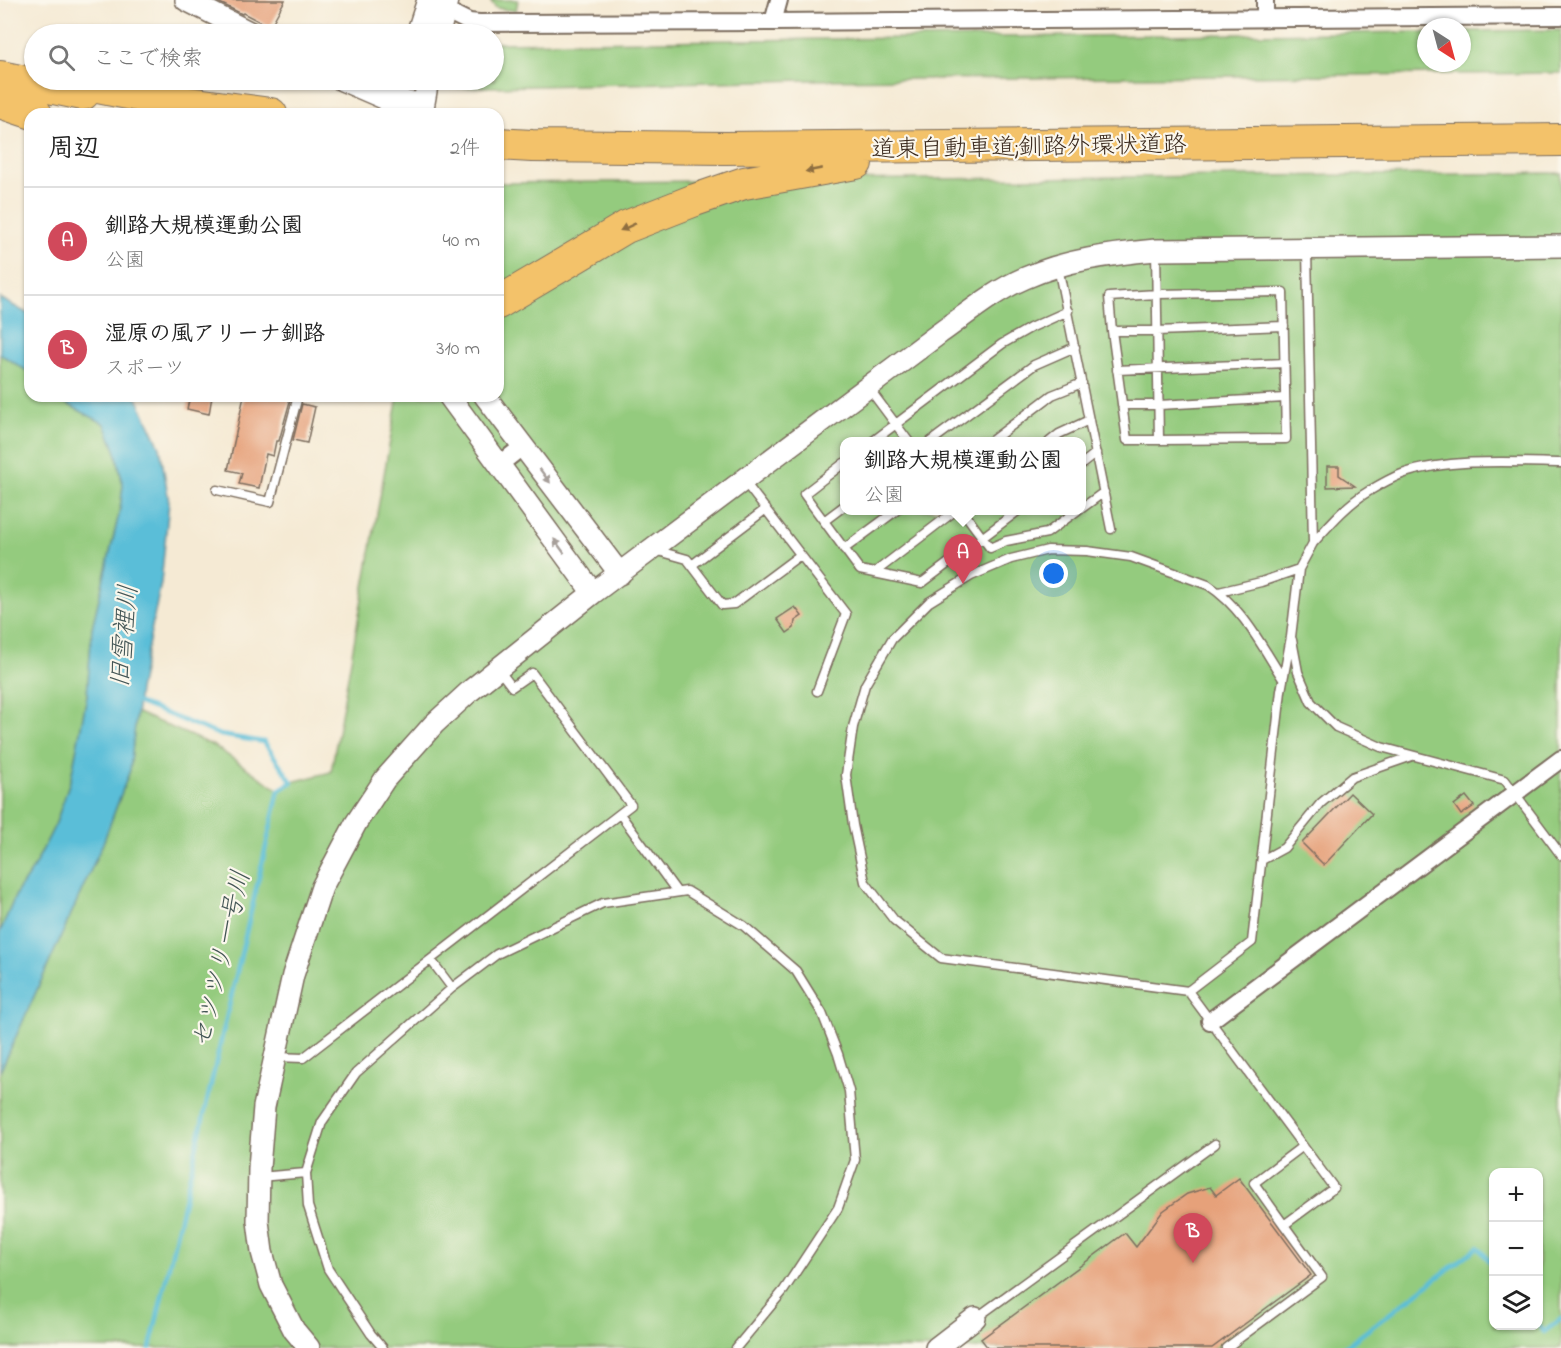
<!DOCTYPE html>
<html lang="ja">
<meta charset="utf-8">
<style>
body{margin:0;font-family:"Indie Flower","Klee One",sans-serif;background:#f6f6f6;color:#222}
.controls{position:absolute;right:18px;bottom:18px;display:grid;overflow:hidden;border-radius:12px;box-shadow:0 2px 4px #0004}
.controls button{width:54px;height:54px;display:grid;place-items:center;padding:0;border:0;border-bottom:2px solid #e0e0e0;background:#fff;color:#222;font:30px sans-serif}
.compass{position:absolute;left:1417px;top:18px;width:54px;height:54px;border-radius:50%;background:#fff;box-shadow:0 2px 4px #0004;rotate:144deg}
.you{position:absolute;left:1054px;top:574px;width:21px;height:21px;margin:-15px;border:4px solid #fff;border-radius:50%;background:#1a73e8;box-shadow:0 0 0 9px #1a73e833}
.badge{display:grid;place-items:center;width:39px;height:39px;border-radius:50%;background:#d1495b;color:#fff;font-size:20px;font-weight:700}
.pin{position:absolute;translate:-50% -50px;filter:drop-shadow(0 2px 3px #0008)}
.pin::after{content:'';position:absolute;top:32px;width:21px;height:18px;background:inherit;clip-path:polygon(0 0,100% 0,50% 100%)}
.popup{position:absolute;left:840px;top:437px;width:246px;height:78px;box-sizing:border-box;display:grid;place-content:center;border-radius:12px;background:#fff;filter:drop-shadow(0 2px 4px #0005);font-size:20px;white-space:nowrap;color:#767676}
.popup b{font-size:22px;color:#222}
.popup::after{content:'';position:absolute;left:50%;top:100%;margin-left:-12px;border:12px solid transparent;border-top-color:#fff}
.list{margin:0;padding:0;list-style:none}
h2{display:flex;justify-content:space-between;align-items:center;height:78px;margin:0;padding:0 24px;font-size:26px}
h2 small{font-size:20px;font-weight:400;color:#767676}
.list li{display:grid;grid-template-columns:39px 1fr auto;gap:18px;align-items:center;box-sizing:border-box;height:108px;padding:0 24px;border-top:2px solid #e0e0e0}
.list b{display:block;font-size:22px;white-space:nowrap}
.list p{margin:0;font-size:20px;white-space:nowrap;color:#767676}
.list em{font-size:20px;font-style:normal;color:#767676}
.icon{flex:none;width:33px;height:33px;fill:none;stroke:currentColor;stroke-width:2;stroke-linecap:round;stroke-linejoin:round}
.map{position:relative;flex:none;width:1561px;height:1348px;overflow:hidden}
.search{position:absolute;background:#fff;box-shadow:0 2px 4px #0004;left:24px;top:24px;width:480px;height:66px;display:flex;align-items:center;gap:15px;box-sizing:border-box;padding:0 21px;border-radius:33px;color:#767676;font-size:22px}
.panel{position:absolute;background:#fff;box-shadow:0 2px 4px #0004;left:24px;top:108px;width:480px;height:294px;border-radius:18px}
.map>svg:first-child{display:block}
.green{fill:#94cb7e;stroke:#687a4e;stroke-width:1.5;fill-rule:evenodd}
.water{fill:#5abed8;stroke:#4a747b;stroke-width:1.5}
.lines{fill:none;stroke-linecap:round;stroke-linejoin:round}
.stream{stroke:#5abed8;stroke-width:4.5}
.building{fill:#e6a17a}
.service-casing{stroke:#7c6d5e;stroke-width:11}
.minor-casing{stroke:#7c6d5e;stroke-width:20}
.tertiary-casing{stroke:#7c6d5e;stroke-width:24}
.motorway-casing{stroke:#7c6d5e;stroke-width:34}
.service{stroke:#fff;stroke-width:8}
.minor{stroke:#fff;stroke-width:16}
.tertiary{stroke:#fff;stroke-width:21}
.motorway{stroke:#f3c26a;stroke-width:32}
.oneway{fill:#8e6e40}
.oneway2{fill:#a79f9a}
.labels{text-anchor:middle;stroke-width:4.5;stroke-linejoin:round;paint-order:stroke}
.street-label{font-size:24px;fill:#3b2a1e;stroke:#fbf7ec}
.water-label{font-size:26px;font-style:italic;fill:#445656;stroke:#fbf7ec}
</style>
<div class="map">
<svg width="1561" height="1348" viewBox="0 0 1561 1348">
<rect width="100%" height="100%" fill="#fbf7ec"/>
<filter id="ink" filterUnits="userSpaceOnUse"><feTurbulence type="fractalNoise" baseFrequency=".0167" numOctaves="2"/><feDisplacementMap in="SourceGraphic" scale="12" xChannelSelector="R" yChannelSelector="G"/><feConvolveMatrix kernelMatrix="1 2 1 2 8 2 1 2 1" color-interpolation-filters="sRGB"/></filter>
<filter id="wash" filterUnits="userSpaceOnUse"><feTurbulence type="fractalNoise" baseFrequency=".008" numOctaves="4" result="noise"/><feDisplacementMap in="SourceGraphic" scale="24" xChannelSelector="R" yChannelSelector="G"/><feGaussianBlur stdDeviation="1.35" result="paint"/><feColorMatrix in="noise" values="0 0 0 0 0 0 0 0 0 0 0 0 0 0 0 0 0 1.4 0 .05"/><feComposite in="paint" operator="in"/></filter>
<g filter="url(#wash)">
<rect width="100%" height="100%" fill="#f5ead4"/>
<path class="green" d="M490 0H518L516 11 496 8Z
M1561 30V73L807 80 451 88 455 80H494V43L1426 32V63H1462V31Z
M1561 173V1348H0V1072L103 843 130 770 136 712 214 746 279 790 292 782 331 772 398 396H498V183ZM844 442H1082V510H844ZM1494 1172H1538V1326H1494Z
M0 354 29 372 30 396H52L105 424 116 452 123 485 120 510 92 628 87 696 71 778 56 823 33 869 17 892 0 932Z"/>
<path class="water" d="M0 298 30 315V374L29 372 0 354Z
M52 396H135L137 398 160 447 169 502 161 583 139 690 130 770 103 843 0 1072V932L17 892 33 869 56 823 71 778 87 696 92 628 120 510 123 485 116 452 105 424Z"/>
<g class="lines">
<path class="stream" d="M134 701 220 735 264 742 292 782 279 790 150 1348
M1538 1324 1544 1332 1561 1319
M1344 1348 1478 1247 1494 1266"/>
</g>
<g id="blocks">
<path class="building" d="M214 0H285L270 27 243 13 242 14Z
M190 396H212L209 414 187 409Z
M244 396H290L289 401H290L279 441H276L273 456 266 454 259 488 239 484 242 473 228 470Z
M302 404 315 407 307 443 293 440Z
M1327 466H1339V475L1355 486 1327 487Z
M795 607 802 616 795 621 794 628 787 633 777 619Z
M1350 793 1372 814 1324 865 1302 843Z
M1466 796 1474 806 1461 815 1454 805Z
M1239 1178 1311 1275 1212 1348H988L981 1339 1125 1233 1136 1247 1163 1211 1187 1194 1210 1187 1216 1195Z"/>
</g>
</g>
<g filter="url(#ink)">
<use href="#blocks" fill-opacity="0" stroke="#7c6d5e" stroke-width="1.5"/>
<g class="lines">
<g class="service-casing">
<path id="service" d="M1156 250 1159 440 1286 439 1283 292 1157 294 1109 297 1112 331 1127 440H1159
M1058 267 1111 529
M1112 331H1157L1284 326
M1117 370 1285 363
M868 387 909 442
M1122 405H1159L1285 398
M872 442 1002 344 1030 328 1068 311
M930 442 1034 365 1075 347
M990 442 1052 395 1082 383
M1049 442 1059 434 1089 420
M844 463 804 494 860 570 922 583 1019 510
M1082 464 1096 453
M744 481 846 614 817 691
M217 490 270 502 298 396
M1082 508 1104 492
M962 510 990 548 1006 541 1047 533 1078 510
M824 521 844 506
M1313 543C1330 524 1347 504 1369 491 1379 485 1391 478 1402 474 1450 458 1511 462 1561 463
M844 549 897 510
M655 550 687 559 722 605 734 604 800 555
M692 565 766 509
M874 573 956 510
M1219 592 1261 582 1299 569
M1292 640 1298 672 1311 702 1336 727 1381 747 1505 780 1561 855
M1283 679C1261 645 1243 608 1208 585L1131 557 1087 551 1048 550 1011 559 971 576 929 602 892 639 865 685 853 727 846 775 853 825 865 882 894 920 941 958 1188 991 1252 942 1281 691 1291 637 1299 569 1313 543 1307 250
M620 814 677 892
M1262 860 1284 848 1321 803 1352 777 1412 756
M431 960 452 988
M1188 991 1334 1188 1284 1225 1254 1183 1303 1146
M276 1057 303 1058 631 805 532 673 512 687 499 670
M259 1177 306 1173
M976 1318 1215 1144
M383 1348 371 1334 328 1269 308 1206 306 1173 322 1122 356 1073 452 988 497 954 603 903 687 891 744 926 796 971 822 1013 838 1054 849 1091 855 1160 838 1208 784 1290 736 1348
M1226 1348 1322 1277 1284 1225"/>
</g>
<g class="minor-casing">
<path id="minor" d="M1265 0V18
M435 5 469 22 479 23 773 22 1561 16
M773 22 779 0
M499 465 522 447
M1210 1021 1561 759"/>
</g>
<g class="tertiary-casing">
<path id="tertiary" d="M186 0 253 34
M417 34 428 0
M439 34 447 0
M342 80 393 102 423 103
M389 113 401 80
M422 114 428 80
M449 396 593 593
M485 396 620 574
M309 1348 294 1330 271 1285 262 1252 258 1221 259 1168 264 1107 293 975 322 887 356 823 385 779 434 724 470 691 593 593 940 333C967 314 994 291 1025 278 1066 260 1111 254 1156 250L1561 246
M936 1348 975 1318"/>
</g>
<g class="motorway-casing">
<path id="motorway" d="M0 77 83 94
M63 80 158 99 271 114
M0 102 36 114
M498 144 532 146 725 148 1561 140
M498 303 626 227 695 200 744 183 856 163"/>
</g>
<use href="#service" class="service"/>
<use href="#minor" class="minor"/>
<use href="#tertiary" class="tertiary"/>
<use href="#motorway" class="motorway"/>
</g>
<defs><path id="oneway-solid" d="M-6-.8H1V-3.2L6.5 0L1 3.2V.8H-6Z" transform="scale(1.5)"/></defs>
<g class="oneway">
<use href="#oneway-solid" transform="translate(814 170) rotate(169)"/>
<use href="#oneway-solid" transform="translate(628 227) rotate(155)"/>
</g>
<g class="oneway2">
<use href="#oneway-solid" transform="translate(545 476) rotate(53)"/>
<use href="#oneway-solid" transform="translate(559 546) rotate(-126)"/>
</g>
</g>
<g class="labels">
<g class="street-label">
<text transform="translate(1029 146) rotate(-1)" y="8">道東自動車道;釧路外環状道路</text>
</g>
<g class="water-label">
<text transform="translate(123 636) rotate(-85)" y="9">旧雪裡川</text>
<text transform="translate(220 959) rotate(-77)" y="9">セツツリ一号川</text>
</g>
</g>
</svg>
<div class="controls">
<button>+</button>
<button>−</button>
<button><svg class="icon" aria-label="layers" viewBox="0 0 24 24"><path d="M12 4l9 5-9 5-9-5zM3 14l9 5 9-5"/></svg></button>
</div>
<svg class="compass" viewBox="-18 -18 36 36"><path d="M0-13l5 13h-10z" fill="#e53935"/><path d="M0 13l5-13h-10z" fill="#767676"/></svg>
<div class="you"></div>
<div class="pin badge" style="left:963px;top:584px">A</div>
<div class="popup"><b>釧路大規模運動公園</b>公園</div>
<div class="pin badge" style="left:1193px;top:1263px">B</div>
<div class="search"><svg class="icon" aria-label="search" viewBox="0 0 24 24"><circle cx="10" cy="10" r="6"/><path d="M15 15l6 6"/></svg>ここで検索</div>
<section class="panel">
<h2>周辺<small>2件</small></h2>
<ul class="list">
<li><span class="badge">A</span><div><b>釧路大規模運動公園</b><p>公園</p></div><em>40 m</em></li>
<li><span class="badge">B</span><div><b>湿原の風アリーナ釧路</b><p>スポーツ</p></div><em>310 m</em></li>
</ul>
</section>
</div>
